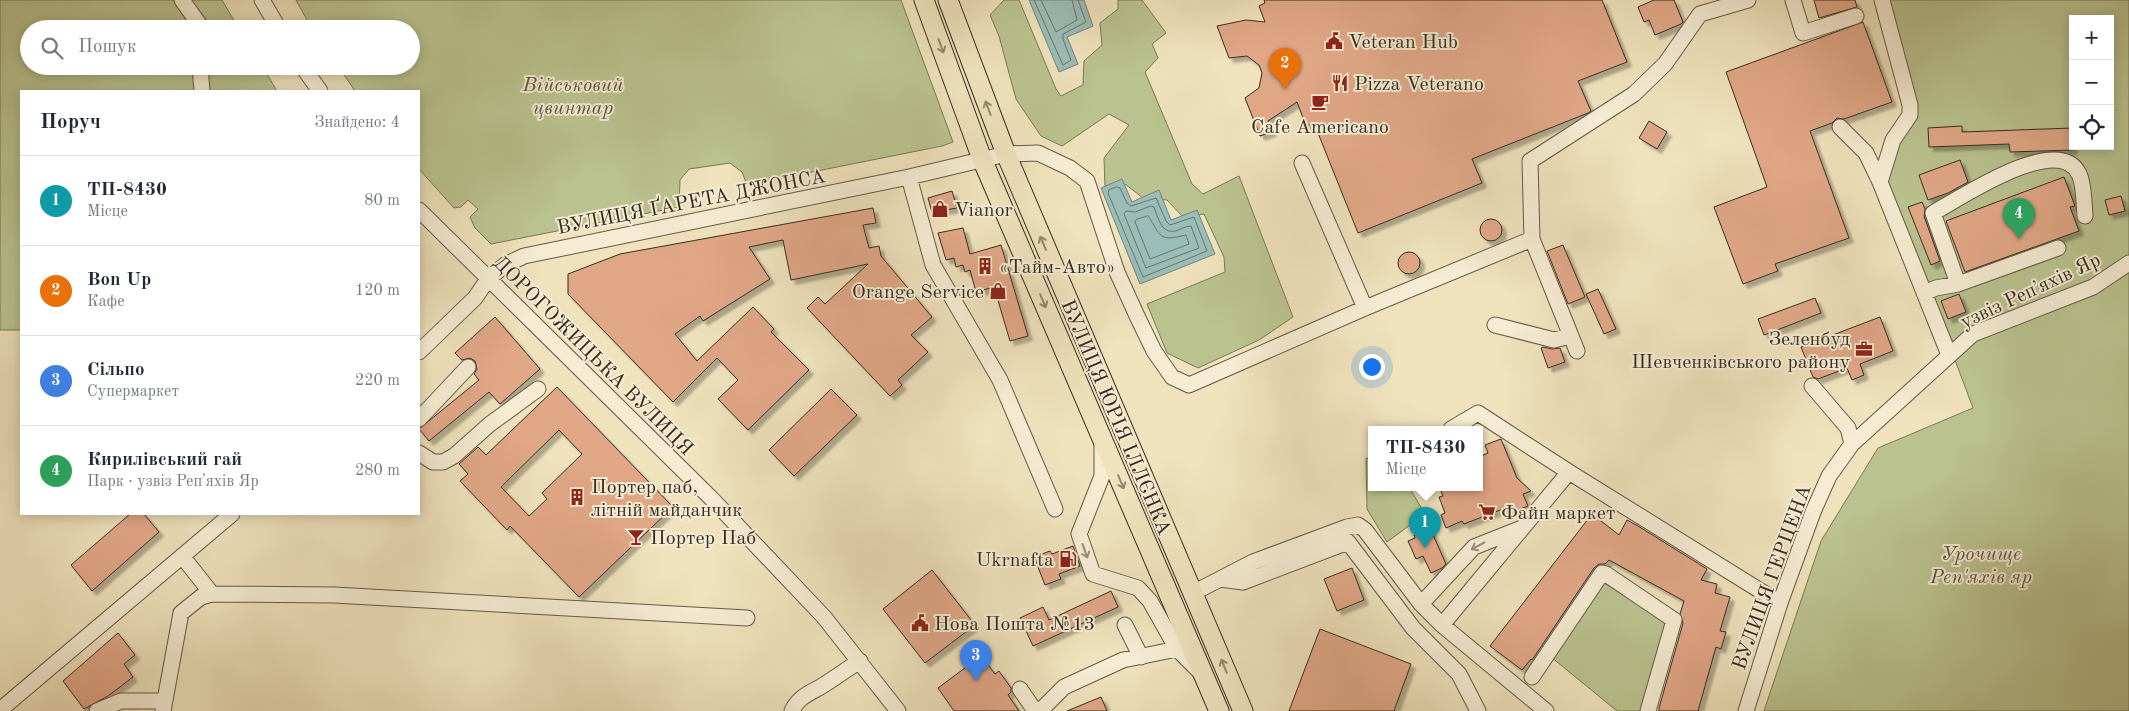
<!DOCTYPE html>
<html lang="uk">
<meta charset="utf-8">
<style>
body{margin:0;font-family:"Old Standard TT",serif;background:#f6f6f7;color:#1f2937}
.controls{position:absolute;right:15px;top:15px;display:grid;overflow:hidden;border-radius:0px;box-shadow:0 2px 12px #0003}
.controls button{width:45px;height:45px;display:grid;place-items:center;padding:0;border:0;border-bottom:1px solid #e0e1e3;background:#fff;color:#1f2937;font:25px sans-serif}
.you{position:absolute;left:1371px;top:366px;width:18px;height:18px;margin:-12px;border:4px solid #fff;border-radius:50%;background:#1a73e8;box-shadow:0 0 0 8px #1a73e833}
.badge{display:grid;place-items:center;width:32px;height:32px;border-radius:50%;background:#8f2418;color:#fff;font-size:16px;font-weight:700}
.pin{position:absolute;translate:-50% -41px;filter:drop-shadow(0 1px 2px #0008)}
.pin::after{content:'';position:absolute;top:26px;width:18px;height:15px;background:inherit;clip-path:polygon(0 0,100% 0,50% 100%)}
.popup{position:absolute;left:1368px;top:426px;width:115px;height:65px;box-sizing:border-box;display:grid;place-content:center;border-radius:0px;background:#fff;filter:drop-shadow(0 1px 4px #0005);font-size:16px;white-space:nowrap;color:#747a83}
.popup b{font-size:19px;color:#1f2937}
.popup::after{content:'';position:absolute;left:50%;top:100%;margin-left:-10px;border:10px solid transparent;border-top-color:#fff}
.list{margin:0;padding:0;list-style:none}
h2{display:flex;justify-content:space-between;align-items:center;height:65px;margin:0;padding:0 20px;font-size:21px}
h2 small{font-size:16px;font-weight:400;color:#747a83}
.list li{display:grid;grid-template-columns:32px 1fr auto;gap:15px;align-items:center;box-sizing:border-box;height:90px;padding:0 20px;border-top:1px solid #e0e1e3}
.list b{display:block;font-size:19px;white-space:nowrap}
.list p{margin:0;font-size:16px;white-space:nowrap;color:#747a83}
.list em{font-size:16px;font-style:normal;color:#747a83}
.icon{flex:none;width:28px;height:28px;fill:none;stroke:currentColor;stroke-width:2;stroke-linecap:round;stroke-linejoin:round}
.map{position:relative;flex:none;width:2129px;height:711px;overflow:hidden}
.search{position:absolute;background:#fff;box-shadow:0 2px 12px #0003;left:20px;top:20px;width:400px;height:55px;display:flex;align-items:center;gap:12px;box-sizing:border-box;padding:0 18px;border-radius:28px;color:#747a83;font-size:19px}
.panel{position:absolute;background:#fff;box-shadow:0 2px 12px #0003;left:20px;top:90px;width:400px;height:425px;border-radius:0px}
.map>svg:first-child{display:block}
.green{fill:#bac38f;stroke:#787858;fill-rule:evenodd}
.water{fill:#9bbdb7;stroke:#73837b}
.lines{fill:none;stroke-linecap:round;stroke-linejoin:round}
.shore{stroke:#68756c;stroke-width:1}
.building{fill:#e0a787;stroke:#362d22;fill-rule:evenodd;filter:url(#shadow)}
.minor-casing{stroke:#645a48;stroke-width:17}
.major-casing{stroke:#362d22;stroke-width:21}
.minor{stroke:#f5ecd3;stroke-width:15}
.major{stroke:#efe2bc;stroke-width:19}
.oneway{stroke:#92886f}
.oneway2{stroke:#968c7a}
.labels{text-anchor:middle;stroke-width:4;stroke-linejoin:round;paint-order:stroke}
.poi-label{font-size:20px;fill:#362d22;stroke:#f5ecd3;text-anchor:start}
.park-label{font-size:20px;font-style:italic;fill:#57523d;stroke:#f5ecd3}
.street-label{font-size:20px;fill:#362d22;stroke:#f5ecd3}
</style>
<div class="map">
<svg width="2129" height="711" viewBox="0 0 2129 711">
<defs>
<filter id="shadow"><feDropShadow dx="4.5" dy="4.5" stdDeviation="1" flood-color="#0004"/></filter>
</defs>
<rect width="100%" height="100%" fill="#efe2bc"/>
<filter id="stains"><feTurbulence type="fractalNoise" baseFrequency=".004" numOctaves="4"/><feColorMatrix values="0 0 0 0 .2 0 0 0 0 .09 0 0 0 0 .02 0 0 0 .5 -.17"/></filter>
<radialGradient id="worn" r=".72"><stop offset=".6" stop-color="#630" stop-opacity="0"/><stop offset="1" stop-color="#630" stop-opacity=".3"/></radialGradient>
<path class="green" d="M0 0H222L239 29H29V66H262L277 91H21V330H0Z
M296 0H901L953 142 942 146 747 185 742 172 730 163 689 169 680 180 679 207 491 244 475 228 470 217 478 209 468 200 461 207 454 208 419 169V91H355L338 66H411V29H312Z
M1004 0H1019L1056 89 1061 96 1083 85 1084 61 1102 45 1100 23 1118 9V0H1142L1166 33 1152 44 1158 58 1145 72 1192 184 1203 194 1239 176 1293 317 1259 340 1198 368 1167 353 1147 304 1225 272 1224 257 1204 214 1183 217 1167 200 1143 198 1125 184 1105 187 1104 158 1129 125 1109 114 1062 146 1041 136 1016 99 999 36 990 15Z
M1887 0H2129V711H1764L1821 541 1878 448 1973 408 1887 179 1896 142 1915 113ZM2073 19H2110V146H2073Z
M1366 458 1371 459V487H1409L1425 514 1387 542 1367 509Z
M1601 581 1669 624 1641 711H1617L1551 657Z"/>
<path class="water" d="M1029 0H1084L1093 26 1067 37 1078 64 1059 72Z
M1122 179 1132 202 1159 190 1171 220 1197 210 1215 254 1140 284 1101 188Z"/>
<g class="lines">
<path class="shore" d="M1034 0 1063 65 1071 60 1063 39V34L1086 22 1078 0
M1041 0 1056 32 1077 20 1072 0
M1117 187 1120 188 1127 203 1131 206 1156 198 1166 221 1170 225 1194 217 1207 251 1143 277 1108 193 1109 190Z
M1151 206 1154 207C1158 217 1161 234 1175 231 1180 230 1185 226 1191 226L1199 248 1146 268 1124 214 1126 211 1135 212Z
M1148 216C1162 236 1157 242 1186 235L1189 244 1150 259 1135 222 1136 220Z"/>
</g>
<path class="building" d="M1264 0H1602L1627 62 1578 81 1591 111 1588 113 1472 159 1482 183 1358 233 1314 123 1306 126 1297 102 1268 121 1272 132 1260 136 1245 98 1259 88 1262 73 1259 65 1247 56 1229 58 1217 26 1246 20 1265 22 1259 6 1265 3Z
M1654 0H1674L1683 22 1681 24 1655 35 1649 20 1644 22 1638 7Z
M1814 0H1855L1857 7 1819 18Z
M1863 22 1892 102 1844 119 1837 118 1832 123 1810 131 1849 238 1775 264 1778 271 1743 284 1714 207 1767 187 1726 72Z
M1649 121 1667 132 1657 149 1639 138Z
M1962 126V132L2073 128V150L2010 152 2009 144 1929 147 1928 128Z
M1960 160 1968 182 1948 193 1928 200 1919 175Z
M2064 177 2075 206 2070 207 2079 231 1965 272 1946 221Z
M952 191 957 208 932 212 928 198Z
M2121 196 2125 211 2109 215 2105 200Z
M1922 202 1925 209 1924 216 1940 261 1931 265 1908 207Z
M873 208 876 223 863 225 869 248 879 246 881 256 932 317 911 335 928 352 898 380 902 385 890 396 807 308 818 297 825 304 868 264 791 280 783 240 749 247 770 279 703 321 700 316 675 334 697 361 753 307 774 329 771 332 809 370 748 430 718 399 738 380 717 358 673 402 568 294V274L620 254Z
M1480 230a11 11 0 1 1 22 0a11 11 0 1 1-22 0Z
M963 228 970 254 1001 245 1028 336 1010 341 994 287 976 292 970 270 965 272 963 265 956 267 954 258 946 260 938 233Z
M1563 245 1585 297 1568 304 1547 251Z
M1398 263a11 11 0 1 1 22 0a11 11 0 1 1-22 0Z
M1598 289 1616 329 1604 334 1586 294Z
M1959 294 1966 312 1948 319 1941 301Z
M1815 298 1821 313 1764 335 1758 319Z
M495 317 540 369 500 404 489 392 429 441 419 429 479 380 474 374 477 369 475 361 470 358 462 360 455 353Z
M1880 317 1893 351 1860 364 1864 375 1852 380 1847 368 1818 379 1813 377 1801 347Z
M1543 347 1552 349 1560 348 1565 362 1548 368 1541 348Z
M557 387 673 507 579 597 510 526 507 530 460 481 468 474 459 464 478 447 486 455ZM559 430 582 454 542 493 547 499 529 516 501 487Z
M831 389 857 415 794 476 769 450Z
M1501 439 1517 478 1531 491 1523 494 1528 506 1510 513 1508 507 1464 524 1462 521 1446 528 1441 515 1445 513 1439 497 1443 496 1439 487H1479V457L1488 453 1485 445Z
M130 514H144L159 532 92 591 71 565Z
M1592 514 1619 535 1627 520 1638 526 1707 569 1701 580 1717 584 1715 593 1730 597 1720 631 1726 632 1721 649 1716 647 1698 711H1659V708L1683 623 1680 614 1684 601 1609 560 1605 564H1599L1594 568 1532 660 1531 659 1522 670 1490 646Z
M1430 528 1446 564 1442 568 1431 573 1423 556 1416 559 1408 541 1415 538 1414 535Z
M1073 546 1080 566 1059 574 1061 579 1045 585 1034 557 1050 551 1052 554Z
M1352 568 1364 600 1337 611 1324 579Z
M932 570 975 625 925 663 883 609Z
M1111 591 1118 607 1033 646 1020 618 1043 607 1049 620Z
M1320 629 1411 664 1394 711H1289Z
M118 633 135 655 124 664 133 677 108 696 84 709 63 681Z
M981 656 995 674 999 671 1011 688V692L1008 695 1019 711H954L938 688Z
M1101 697 1107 711H1067Z"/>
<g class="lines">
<g class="minor-casing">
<path id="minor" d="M182 0 199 24 200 29
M262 0 279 29
M1793 0 1803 33 1856 16
M1882 0 1910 105V115L1893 140 1880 182 1949 355
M200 66 202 91
M302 66 320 91
M1840 127 1866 153 1880 182
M1302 163 1365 308
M909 177 933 265 1000 380 1055 509
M419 210 712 499 824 617 898 711
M1958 284 1933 213C1959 199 2059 131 2079 174 2084 183 2084 205 2085 216
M1924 293 1936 288 1958 284 2058 248
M1495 325 1554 340 1571 336
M1577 351 1532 239 1530 161 1634 94 1665 64 1700 14 1748 0
M419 352 475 298 488 279 505 265 524 256 909 177 1006 154 1038 153 1070 168 1087 181 1117 272 1137 316 1154 351 1172 377 1189 385 1365 308 1532 239
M1812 386 1848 428 1852 444
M419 419 468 367
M1451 429 1478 413 1569 472
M1102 441V476L1079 534 1093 574 1138 588 1150 601 1177 649 1199 671
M419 453 433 462H443L454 456 490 424 538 389
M182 556 212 594
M1220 579 1243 582 1348 542 1413 628 1459 674 1478 711
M1193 593 1253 562 1347 527 1358 525 1365 530 1421 604 1442 625 1569 472 1780 603
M1421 604 1474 547 1522 528
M1125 625 1141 657
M1442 625 1546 711
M1532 677 1602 573 1606 574 1674 620 1648 711
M1020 689 1035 711
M0 710 232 514
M97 711 121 701H164
M163 711 181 613 201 597 212 594 334 595 747 618
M792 711C798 697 810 693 822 686 835 678 847 669 860 661
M1040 711 1064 687 1123 660 1177 649
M1746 711 1780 603 1813 512 1829 476 1852 444 1973 334 2093 287 2129 263"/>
</g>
<g class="major-casing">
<path id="major" d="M924 0 982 159 1219 711
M948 0 1006 154 1243 711"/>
</g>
<use href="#minor" class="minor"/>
<use href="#major" class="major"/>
</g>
<defs><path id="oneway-shaft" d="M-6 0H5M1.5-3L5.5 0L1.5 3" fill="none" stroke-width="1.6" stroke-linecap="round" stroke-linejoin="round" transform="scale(1.25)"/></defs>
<g class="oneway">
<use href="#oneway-shaft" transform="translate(941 46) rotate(70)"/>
<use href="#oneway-shaft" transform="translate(988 108) rotate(-111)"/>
<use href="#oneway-shaft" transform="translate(1043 243) rotate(-113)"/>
<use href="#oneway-shaft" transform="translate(1043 301) rotate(67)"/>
<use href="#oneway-shaft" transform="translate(1121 482) rotate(67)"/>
<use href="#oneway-shaft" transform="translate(1224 666) rotate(-113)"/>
</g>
<g class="oneway2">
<use href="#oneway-shaft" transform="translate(1478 546) rotate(152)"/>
<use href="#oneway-shaft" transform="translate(1085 551) rotate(71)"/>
</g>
<defs>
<g id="civic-bare" transform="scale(1.35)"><path d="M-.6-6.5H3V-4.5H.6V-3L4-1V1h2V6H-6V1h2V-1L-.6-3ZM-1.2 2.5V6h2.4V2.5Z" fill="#8f2418" stroke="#f5ecd3" stroke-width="2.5" paint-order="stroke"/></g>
<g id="restaurant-bare" transform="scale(1.35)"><path d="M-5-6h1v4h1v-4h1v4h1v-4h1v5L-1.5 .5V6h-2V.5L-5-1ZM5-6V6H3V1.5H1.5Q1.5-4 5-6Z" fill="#8f2418" stroke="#f5ecd3" stroke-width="2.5" paint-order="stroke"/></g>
<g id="cafe-bare" transform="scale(1.35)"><path d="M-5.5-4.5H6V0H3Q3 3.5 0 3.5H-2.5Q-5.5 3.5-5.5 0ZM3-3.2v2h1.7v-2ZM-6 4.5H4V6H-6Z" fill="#8f2418" stroke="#f5ecd3" stroke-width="2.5" paint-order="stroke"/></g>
<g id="shop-bare" transform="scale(1.35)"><path d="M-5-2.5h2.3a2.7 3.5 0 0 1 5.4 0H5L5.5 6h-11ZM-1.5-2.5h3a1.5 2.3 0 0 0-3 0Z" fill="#8f2418" stroke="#f5ecd3" stroke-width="2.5" paint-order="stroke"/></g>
<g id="building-bare" transform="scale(1.35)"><path d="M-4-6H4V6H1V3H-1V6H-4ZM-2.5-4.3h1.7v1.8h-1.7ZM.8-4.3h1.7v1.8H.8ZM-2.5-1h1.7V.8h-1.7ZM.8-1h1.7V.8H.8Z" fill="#8f2418" stroke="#f5ecd3" stroke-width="2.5" paint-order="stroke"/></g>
<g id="office-bare" transform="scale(1.35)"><path d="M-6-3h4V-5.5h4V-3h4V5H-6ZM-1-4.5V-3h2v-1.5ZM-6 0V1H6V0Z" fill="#8f2418" stroke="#f5ecd3" stroke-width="2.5" paint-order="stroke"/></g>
<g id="supermarket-bare" transform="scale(1.35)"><path d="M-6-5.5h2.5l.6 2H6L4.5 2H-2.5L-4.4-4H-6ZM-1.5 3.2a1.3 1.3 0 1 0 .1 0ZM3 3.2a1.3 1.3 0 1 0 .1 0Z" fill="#8f2418" stroke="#f5ecd3" stroke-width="2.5" paint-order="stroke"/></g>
<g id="bar-bare" transform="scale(1.35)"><path d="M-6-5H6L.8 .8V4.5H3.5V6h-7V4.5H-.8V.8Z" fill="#8f2418" stroke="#f5ecd3" stroke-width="2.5" paint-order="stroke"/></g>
<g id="fuel-bare" transform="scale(1.35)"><path d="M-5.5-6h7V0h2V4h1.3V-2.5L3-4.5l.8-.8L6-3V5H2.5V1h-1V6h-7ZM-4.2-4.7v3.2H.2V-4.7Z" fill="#8f2418" stroke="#f5ecd3" stroke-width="2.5" paint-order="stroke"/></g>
</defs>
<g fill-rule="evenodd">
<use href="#civic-bare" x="1334" y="41"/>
<use href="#restaurant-bare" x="1340" y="83"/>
<use href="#cafe-bare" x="1320" y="102"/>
<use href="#shop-bare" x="940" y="209"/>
<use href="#building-bare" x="985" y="266"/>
<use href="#shop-bare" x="998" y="291"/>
<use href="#office-bare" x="1864" y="349"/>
<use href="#building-bare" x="577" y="497"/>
<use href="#supermarket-bare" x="1487" y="512"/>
<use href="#bar-bare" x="636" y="537"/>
<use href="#fuel-bare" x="1068" y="559"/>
<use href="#civic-bare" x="920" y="623"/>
</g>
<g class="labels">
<g class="poi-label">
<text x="1348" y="48">Veteran Hub</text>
<text x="1354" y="90">Pizza Veterano</text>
<text x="1320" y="133" text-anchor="middle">Cafe Americano</text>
<text x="954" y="216">Vianor</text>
<text x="999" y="273">«Тайм-Авто»</text>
<text x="984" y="298" text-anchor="end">Orange Service</text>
<text x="1850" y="345" text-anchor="end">Зеленбуд<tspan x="1850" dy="23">Шевченківського району</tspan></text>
<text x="591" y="493">Портер паб,<tspan x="591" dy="23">літній майданчик</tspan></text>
<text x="1501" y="519">Файн маркет</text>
<text x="650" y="544">Портер Паб</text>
<text x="1054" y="566" text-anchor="end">Ukrnafta</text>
<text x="934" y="630">Нова Пошта №13</text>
</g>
<g class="park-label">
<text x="573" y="91">Військовий<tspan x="573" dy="23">цвинтар</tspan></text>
<text x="1981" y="560">Урочище<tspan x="1981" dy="23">Реп'яхів яр</tspan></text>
</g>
<g class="street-label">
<text transform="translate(691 201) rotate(-11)" y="7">ВУЛИЦЯ ҐАРЕТА ДЖОНСА</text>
<text transform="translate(2030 290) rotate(-25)" y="7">узвіз Репʼяхів Яр</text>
<text transform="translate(594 355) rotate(45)" y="7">ДОРОГОЖИЦЬКА ВУЛИЦЯ</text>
<text transform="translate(1117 417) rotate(67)" y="7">ВУЛИЦЯ ЮРІЯ ІЛЛЄНКА</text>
<text transform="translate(1771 577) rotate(-70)" y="7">ВУЛИЦЯ ГЕРЦЕНА</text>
</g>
</g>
<rect width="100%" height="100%" filter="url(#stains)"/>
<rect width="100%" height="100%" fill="url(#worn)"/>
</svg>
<div class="controls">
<button>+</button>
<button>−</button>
<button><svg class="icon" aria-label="locate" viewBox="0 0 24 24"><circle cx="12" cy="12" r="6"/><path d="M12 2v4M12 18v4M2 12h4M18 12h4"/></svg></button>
</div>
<div class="you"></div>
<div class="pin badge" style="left:1425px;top:548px;background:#0f9aa8">1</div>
<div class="popup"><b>ТП-8430</b>Місце</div>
<div class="pin badge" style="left:1285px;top:89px;background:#e8710a">2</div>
<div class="pin badge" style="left:976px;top:681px;background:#3f7fe0">3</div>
<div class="pin badge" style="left:2019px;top:239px;background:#2e9e5b">4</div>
<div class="search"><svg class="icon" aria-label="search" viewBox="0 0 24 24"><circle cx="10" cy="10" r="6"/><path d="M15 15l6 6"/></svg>Пошук</div>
<section class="panel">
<h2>Поруч<small>Знайдено: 4</small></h2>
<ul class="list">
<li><span class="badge" style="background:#0f9aa8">1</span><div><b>ТП-8430</b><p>Місце</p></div><em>80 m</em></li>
<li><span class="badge" style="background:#e8710a">2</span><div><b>Bon Up</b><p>Кафе</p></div><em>120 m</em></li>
<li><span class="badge" style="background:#3f7fe0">3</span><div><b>Сільпо</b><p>Супермаркет</p></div><em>220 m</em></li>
<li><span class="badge" style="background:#2e9e5b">4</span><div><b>Кирилівський гай</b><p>Парк · узвіз Репʼяхів Яр</p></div><em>280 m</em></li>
</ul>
</section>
</div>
